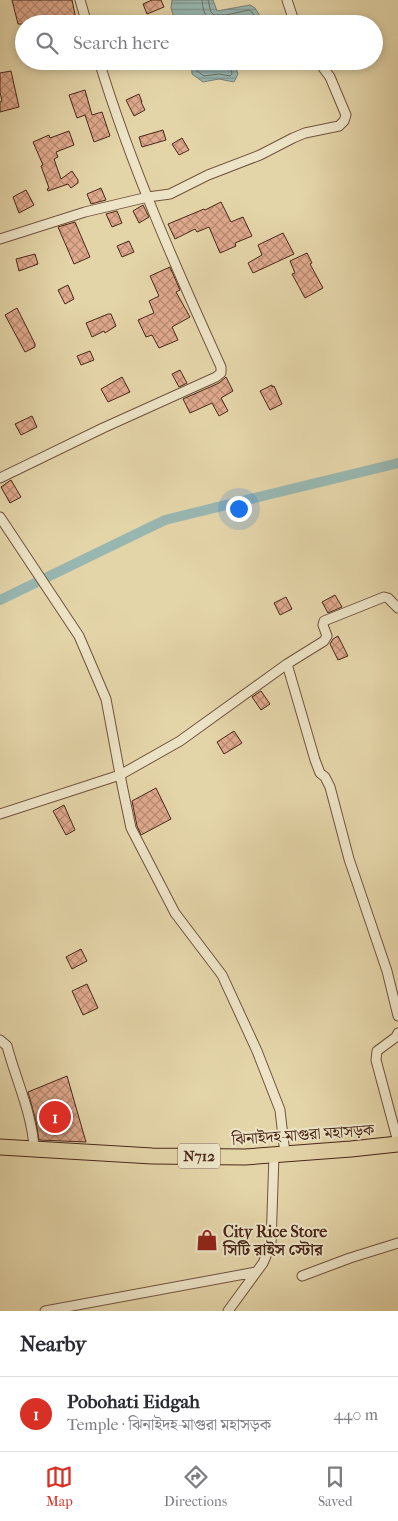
<!DOCTYPE html>
<meta charset="utf-8">
<style>
body{margin:0;font-family:"IM FELL French Canon","Noto Serif Bengali",serif;background:#f2f2f3;color:#2b2b33}
.you{position:absolute;left:238px;top:508px;width:18px;height:18px;margin:-12px;border:4px solid #fff;border-radius:50%;background:#1a73e8;box-shadow:0 0 0 8px #1a73e833}
.badge{display:grid;place-items:center;width:32px;height:32px;border-radius:50%;background:#d93025;color:#fff;font-size:16px;font-weight:700}
.pin{position:absolute;translate:-50% -50%;border:2px solid #fff;box-shadow:0 1px 5px #0006}
.list{margin:0;padding:0;list-style:none}
h2{display:flex;justify-content:space-between;align-items:center;height:65px;margin:0;padding:0 20px;font-size:21px}
h2 small{font-size:16px;font-weight:400;color:#7c7c81}
.list li{display:grid;grid-template-columns:32px 1fr auto;gap:15px;align-items:center;box-sizing:border-box;height:75px;padding:0 20px;border-top:1px solid #e1e1e2}
.list b{display:block;font-size:19px;white-space:nowrap}
.list p{margin:0;font-size:16px;white-space:nowrap;color:#7c7c81}
.list em{font-size:16px;font-style:normal;color:#7c7c81}
.icon{flex:none;width:28px;height:28px;fill:none;stroke:currentColor;stroke-width:2;stroke-linecap:round;stroke-linejoin:round}
.map{position:relative;flex:none;width:398px;height:1311px;overflow:hidden}
.search{position:absolute;background:#fff;box-shadow:0 2px 8px #0003;left:15px;right:15px;top:15px;height:55px;display:flex;align-items:center;gap:12px;box-sizing:border-box;padding:0 18px;border-radius:28px;color:#7c7c81;font-size:19px}
.sheet{height:140px;background:#fff}
nav{display:flex;justify-content:space-around;align-items:center;box-sizing:border-box;height:70px;border-top:1px solid #e1e1e2;background:#fff;font-size:14px;color:#7c7c81}
nav a{display:grid;justify-items:center;gap:2px}
nav .on{color:#d93025}
.map>svg:first-child{display:block}
.water{fill:url(#water-rules);stroke:#787e74}
.lines{fill:none;stroke-linecap:round;stroke-linejoin:round}
.shore{stroke:#707065;stroke-width:1}
.canal{stroke:#98b7b1;stroke-width:10}
.building{fill:url(#building-cross-hatch);stroke:#492819}
.minor-casing{stroke:#70533d;stroke-width:11}
.trunk-casing{stroke:#492819;stroke-width:17}
.minor{stroke:#ede4c7;stroke-width:9}
.trunk{stroke:#e4d5a9;stroke-width:15}
.labels{text-anchor:middle;stroke-width:4;stroke-linejoin:round;paint-order:stroke}
.shield{fill:#ede4c7;stroke:#7a604d;stroke-width:1}
.shield-label{font-size:15px;font-weight:bold;fill:#492819}
.street-label{font-size:16px;fill:#492819;stroke:#ede4c7}
.poi-label{font-size:16px;font-weight:bold;fill:#492819;stroke:#ede4c7;text-anchor:start}
</style>
<div class="map">
<svg width="398" height="1311" viewBox="0 0 398 1311">
<defs>
<pattern id="water-rules" width="6" height="5" patternUnits="userSpaceOnUse" patternTransform="scale(1.25)"><rect width="6" height="5" fill="#98b7b1"/><path d="M0 2.5h6" fill="none" stroke="#7e958f"/></pattern>
<pattern id="building-cross-hatch" width="8" height="8" patternUnits="userSpaceOnUse" patternTransform="scale(1.25)"><rect width="8" height="8" fill="#dfa98d"/><path d="M0 0l8 8M0 8l8-8" fill="none" stroke="#b78a72"/></pattern>
</defs>
<rect width="100%" height="100%" fill="#e4d5a9"/>
<filter id="stains"><feTurbulence type="fractalNoise" baseFrequency=".004" numOctaves="4"/><feColorMatrix values="0 0 0 0 .2 0 0 0 0 .09 0 0 0 0 .02 0 0 0 .5 -.17"/></filter>
<radialGradient id="worn" r=".72"><stop offset=".6" stop-color="#630" stop-opacity="0"/><stop offset="1" stop-color="#630" stop-opacity=".3"/></radialGradient>
<path class="water" d="M172 0H213L217 11 250 5 255 8 265 24H176L171 8Z
M191 61H247L245 67 236 68 238 74 234 82 219 79 203 82 192 74Z"/>
<g class="lines">
<path class="shore" d="M202 0C204 33 226 19 246 17L252 24
M208 0 211 12 214 15H226L249 10 252 12 259 24
M196 61 197 71 204 76 219 74 230 76 232 74 231 68 233 65 242 61"/>
<path class="canal" d="M0 600 165 520 398 463"/>
</g>
<path class="building" d="M12 0H72L77 24H18Z
M152 0H161L164 7 147 14 143 4Z
M11 71 19 107 0 112V102L2 101 0 92V73Z
M85 90 92 115 102 112 110 136 94 142 85 115 77 118 69 95Z
M139 94 142 102H141L145 110 134 116 126 100Z
M163 130 166 140 142 147 139 137Z
M69 131 74 145 56 152 58 157 54 159 61 179 72 171 78 180V183L71 188 68 184 48 191 47 189 49 188 41 166 43 165 33 142 49 135 50 138Z
M182 138 189 150 179 155 172 144Z
M101 188 106 200 91 204 87 194Z
M26 190 34 205 19 213 13 197Z
M221 202 231 222 243 217 252 236 235 243 236 246 220 253 209 227 197 232 195 229 175 239 168 224 204 209 205 210Z
M143 205 149 217 139 223 133 211Z
M117 211 122 223 112 227 106 214Z
M75 222 90 257 74 264 58 227Z
M283 233 294 254 253 273 248 263 262 255 258 245Z
M129 241 134 252 122 257 117 246Z
M307 253 312 263 310 264 323 288 305 298 292 274 295 273 290 261Z
M35 254 38 264 19 271 16 259Z
M170 267 180 290 176 292 190 317 172 327 178 340 159 348 152 335 146 337 138 320 154 313 149 301 159 296 150 276Z
M68 285 74 299 65 304 58 290Z
M17 308 35 344V347L25 352 5 315Z
M108 314H111L116 326 105 333 104 331 92 337 86 323Z
M90 351 94 360 81 365 77 356Z
M180 370 187 383 179 387 172 374Z
M122 377 130 392 108 402 101 389Z
M226 377 233 391 221 398 228 411 219 416 212 403 190 413 183 399 219 383Z
M272 385V387L274 386 282 404 270 410 260 391Z
M32 416 37 427 21 435 15 424Z
M11 480 21 497 10 503 1 487Z
M335 595 342 607 328 613 322 602Z
M286 597 292 609 280 615 274 603Z
M338 636 348 656 338 660 330 644 333 639Z
M261 691 270 704 261 710 252 697Z
M234 731 242 743 224 754 217 742Z
M156 788 171 819 141 835 137 826 132 801Z
M64 805 75 830 66 835 53 811Z
M81 949 87 961 72 969 66 957Z
M87 984 98 1008 83 1015 72 991Z
M67 1076 86 1142 39 1140 36 1121 28 1092Z"/>
<g class="lines">
<g class="minor-casing">
<path id="minor" d="M80 0 87 24
M287 0 295 24
M0 239 85 212 148 197 170 194 208 175 260 155 293 138 305 133 339 126 344 121 346 115 330 77 318 61
M0 478 103 428 216 377 221 373V367C176 268 131 166 99 61
M0 517 79 636 106 699 122 785 131 828 175 913 222 975 257 1051 280 1110 285 1154
M287 664 315 760 320 773 325 777 330 787 349 859 387 971 398 1016
M0 814 120 775 180 741 287 664 324 641 327 636 323 625 324 621 384 597 388 598 398 608
M398 1033 396 1037 377 1051 376 1060 398 1142
M0 1040 7 1046C16 1080 32 1113 34 1148
M302 1276 350 1258 398 1243
M45 1311 256 1272
M228 1311 263 1263 271 1244 274 1155"/>
</g>
<g class="trunk-casing">
<path id="trunk" d="M0 1147 152 1156 245 1157 351 1149 398 1144"/>
</g>
<use href="#minor" class="minor"/>
<use href="#trunk" class="trunk"/>
</g>
<defs>
<g id="shop-bare" transform="scale(1.725)"><path d="M-5-2.5h2.3a2.7 3.5 0 0 1 5.4 0H5L5.5 6h-11ZM-1.5-2.5h3a1.5 2.3 0 0 0-3 0Z" fill="#8f2418" stroke="#ede4c7" stroke-width="2.5" paint-order="stroke"/></g>
</defs>
<g fill-rule="evenodd">
<use href="#shop-bare" x="207" y="1240"/>
</g>
<g class="labels">
<rect class="shield" x="178" y="1143.5" width="42" height="25" rx="4"/>
<g class="shield-label">
<text x="199" y="1161">N712</text>
</g>
<g class="street-label">
<text transform="translate(303 1134) rotate(-4)" y="6">ঝিনাইদহ-মাগুরা মহাসড়ক</text>
</g>
<g class="poi-label">
<text x="223" y="1237">City Rice Store<tspan x="223" dy="18">সিটি রাইস স্টোর</tspan></text>
</g>
</g>
<rect width="100%" height="100%" filter="url(#stains)"/>
<rect width="100%" height="100%" fill="url(#worn)"/>
</svg>
<div class="you"></div>
<div class="pin badge" style="left:55px;top:1117px">1</div>
<div class="search"><svg class="icon" aria-label="search" viewBox="0 0 24 24"><circle cx="10" cy="10" r="6"/><path d="M15 15l6 6"/></svg>Search here</div>
</div>
<section class="sheet">
<h2>Nearby<small></small></h2>
<ul class="list">
<li><span class="badge">1</span><div><b>Pobohati Eidgah</b><p>Temple · ঝিনাইদহ-মাগুরা মহাসড়ক</p></div><em>440 m</em></li>
</ul>
</section>
<nav>
<a class="on"><svg class="icon" aria-label="map" viewBox="0 0 24 24"><path d="M3 6l6-2 6 2 6-2v14l-6 2-6-2-6 2zM9 4v14M15 6v14"/></svg>Map</a>
<a><svg class="icon" aria-label="directions" viewBox="0 0 24 24"><path d="M12 3l9 9-9 9-9-9zM9 14v-3h6M13 9l2 2-2 2"/></svg>Directions</a>
<a><svg class="icon" aria-label="saved" viewBox="0 0 24 24"><path d="M7 4h10v16l-5-4-5 4z"/></svg>Saved</a>
</nav>
